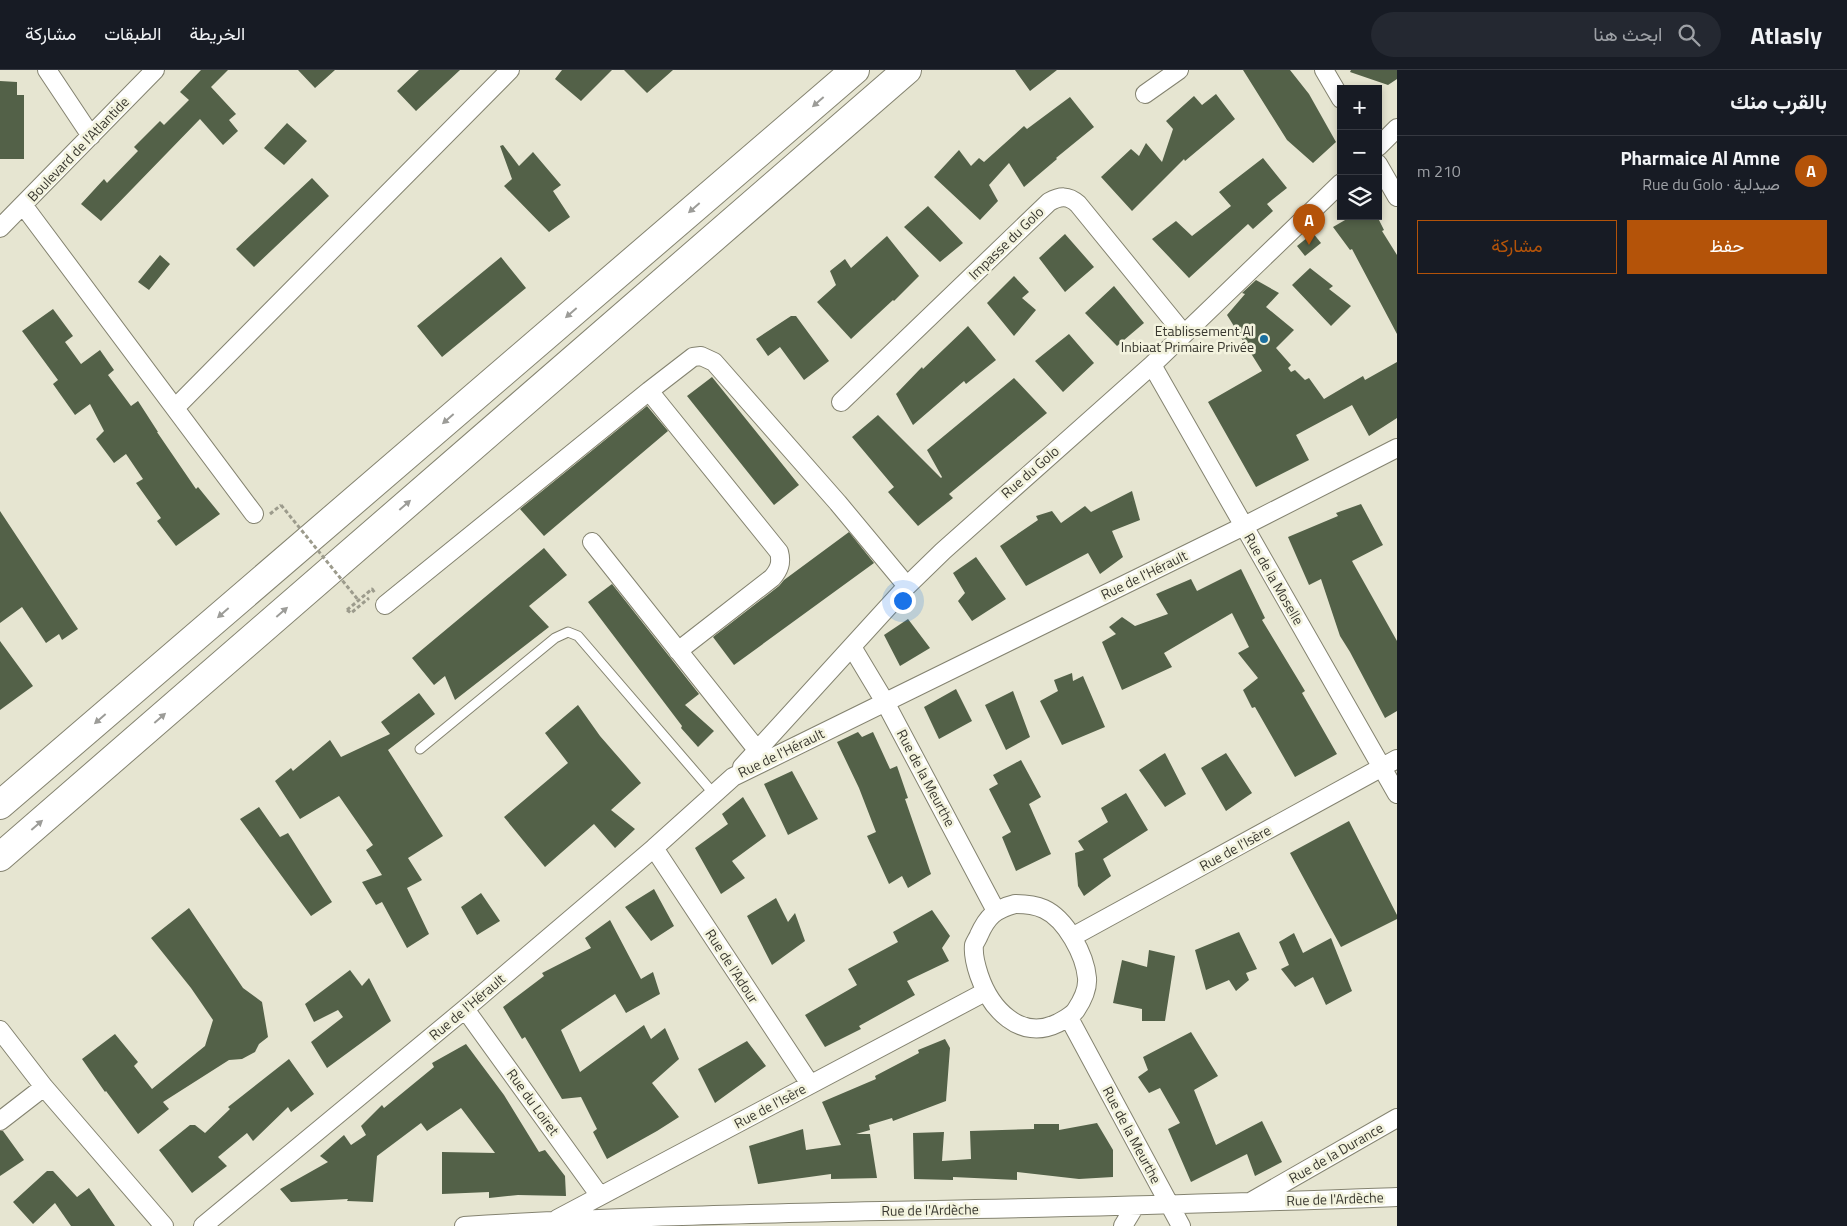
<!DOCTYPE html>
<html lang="ar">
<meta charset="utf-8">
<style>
body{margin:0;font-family:"Titillium Web",Vazirmatn,sans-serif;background:#242831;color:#f1f3f6;direction:rtl}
.controls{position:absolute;right:15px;top:15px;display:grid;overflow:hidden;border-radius:0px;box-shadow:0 2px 8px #0003}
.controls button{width:45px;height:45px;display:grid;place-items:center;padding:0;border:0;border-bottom:1px solid #363941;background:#171b24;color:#f1f3f6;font:25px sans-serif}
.you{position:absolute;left:902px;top:530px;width:18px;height:18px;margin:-12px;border:4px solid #fff;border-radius:50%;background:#1a73e8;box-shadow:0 0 0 8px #1a73e833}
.badge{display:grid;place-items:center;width:32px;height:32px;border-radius:50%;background:#b45309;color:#fff;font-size:16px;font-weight:700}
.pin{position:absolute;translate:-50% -41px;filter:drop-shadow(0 1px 2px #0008)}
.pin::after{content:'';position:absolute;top:26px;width:18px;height:15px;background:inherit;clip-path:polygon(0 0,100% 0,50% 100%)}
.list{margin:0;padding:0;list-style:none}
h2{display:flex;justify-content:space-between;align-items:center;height:65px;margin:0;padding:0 20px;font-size:21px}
h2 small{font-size:16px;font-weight:400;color:#9ea1a6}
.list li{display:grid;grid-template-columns:32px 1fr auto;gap:15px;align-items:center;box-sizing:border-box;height:70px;padding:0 20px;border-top:1px solid #363941}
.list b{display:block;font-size:19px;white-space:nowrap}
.list p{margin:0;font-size:16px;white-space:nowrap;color:#9ea1a6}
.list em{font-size:16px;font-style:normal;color:#9ea1a6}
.actions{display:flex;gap:10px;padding:15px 20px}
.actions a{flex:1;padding:11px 0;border:1px solid #b45309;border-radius:0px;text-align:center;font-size:18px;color:#b45309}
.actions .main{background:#b45309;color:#fff}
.icon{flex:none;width:28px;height:28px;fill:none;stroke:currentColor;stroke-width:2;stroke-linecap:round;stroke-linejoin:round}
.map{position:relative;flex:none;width:1397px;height:1156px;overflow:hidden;direction:ltr}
header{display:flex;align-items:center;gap:30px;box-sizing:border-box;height:70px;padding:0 25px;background:#171b24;border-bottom:1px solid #363941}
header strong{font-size:24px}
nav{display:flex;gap:28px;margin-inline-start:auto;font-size:18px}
.search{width:350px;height:45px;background:#242831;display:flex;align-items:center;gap:12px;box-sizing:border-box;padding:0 18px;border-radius:28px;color:#9ea1a6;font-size:19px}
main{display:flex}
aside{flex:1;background:#171b24}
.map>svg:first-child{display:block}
.building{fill:#536148}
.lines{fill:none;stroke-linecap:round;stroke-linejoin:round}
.lane-casing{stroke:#848370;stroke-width:11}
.street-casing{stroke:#848370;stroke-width:20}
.highway-casing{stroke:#848370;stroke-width:30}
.path{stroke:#9c9b8c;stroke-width:3;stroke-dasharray:4 2.5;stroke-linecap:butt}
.lane{stroke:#fff;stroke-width:9}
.street{stroke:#fff;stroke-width:18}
.highway{stroke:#fff;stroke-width:28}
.path-bridge{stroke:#9c9b8c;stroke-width:3;stroke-dasharray:4 2.5;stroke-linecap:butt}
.oneway{fill:#9c9c98}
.poi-dot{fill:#1a6f9f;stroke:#f3f3de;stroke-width:2}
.labels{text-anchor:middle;stroke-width:5;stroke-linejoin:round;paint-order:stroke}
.street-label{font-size:14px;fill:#393830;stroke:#f3f3de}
.poi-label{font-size:14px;fill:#393830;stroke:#f3f3de;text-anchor:end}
</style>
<header>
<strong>Atlasly</strong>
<div class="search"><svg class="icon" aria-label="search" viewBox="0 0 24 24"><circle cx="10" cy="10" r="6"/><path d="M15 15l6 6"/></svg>ابحث هنا</div>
<nav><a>الخريطة</a><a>الطبقات</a><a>مشاركة</a></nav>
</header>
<main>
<aside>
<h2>بالقرب منك<small></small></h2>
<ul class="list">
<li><span class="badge">A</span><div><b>Pharmaice Al Amne</b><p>صيدلية · Rue du Golo</p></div><em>210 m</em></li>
</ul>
<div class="actions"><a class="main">حفظ</a><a>مشاركة</a></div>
</aside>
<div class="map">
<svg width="1397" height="1156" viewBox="0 0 1397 1156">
<rect width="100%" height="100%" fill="#e6e5d1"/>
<path class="building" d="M201 0H228L211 17 236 44 229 50 238 61 223 75 200 49 101 151 81 134 104 109 107 113 138 81 134 77 160 51 164 55 189 30 180 22Z
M298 0H335L315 18Z
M419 0H460L416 41 397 21Z
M562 0H612L581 31 555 9Z
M624 0H673L647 23Z
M1015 0H1057L1030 21Z
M1243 0H1290L1309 24 1336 72 1313 93 1287 70Z
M1351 0H1397V9L1388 15 1350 2Z
M0 11 17 12V25H24V89H0Z
M1216 24 1235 49 1185 91 1184 89 1132 141 1101 107 1131 79 1139 86 1146 73 1162 92 1173 59 1166 51 1194 26 1202 35Z
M1070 27 1094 57 1056 88 1057 89 1024 117 1009 93 989 115 998 131 980 150 934 107 959 80 971 96 979 88 984 92 1024 56 1027 59Z
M287 53 307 71 284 95 264 78Z
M503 75 519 96 533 82 561 115 553 121 570 147 549 162 504 116 512 109 500 76Z
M1263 88 1287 118 1267 134 1273 141 1253 159 1248 154 1189 208 1152 169 1176 151 1192 166 1231 136 1219 122Z
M312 108 329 126 254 197 236 179Z
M928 136 963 173 940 192 904 157Z
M1352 146H1377L1384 160 1382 161 1397 185V264L1352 179 1350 180 1333 157Z
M1313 163 1321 173 1305 186 1297 176Z
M1065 164 1094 197 1065 222 1039 188Z
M887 166 919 206 894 231 893 230 851 269 817 232 836 215 830 201 845 189 851 198Z
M160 185 170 194 149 220 138 212Z
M501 187 526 218 442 287 417 256Z
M1310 198 1333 216 1329 219 1351 236 1331 256 1292 215Z
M1014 206 1029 222 1022 228 1036 240 1014 266 987 233Z
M1256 210 1279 223 1266 237 1294 260 1276 278 1291 295 1288 298 1291 302 1295 300 1305 310 1309 308 1324 329 1363 306 1365 310 1397 292V348L1369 366 1352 335 1296 365 1309 390 1256 417 1208 332 1262 301 1227 245 1245 224 1242 223Z
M1114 216 1144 253 1117 276 1085 243Z
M53 239 73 266 65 272 81 294 100 280 114 300 108 305 131 336 138 331 158 362H157L196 419 198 417 220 444 176 476 157 451 161 448 136 413 143 409 126 384 114 393 96 369 104 361 90 334 75 345 53 314 58 310 22 261Z
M791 246H796L829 291 804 310 780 277 768 286 756 269Z
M968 256 996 290 966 314 964 311 913 355 896 324 922 297 923 299Z
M1069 264 1094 293 1063 322 1035 291Z
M712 307 799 415 774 435 687 326Z
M1014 308 1047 343 949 424 953 428 918 456 888 422 894 417 852 367 878 345 941 408 942 407 927 380Z
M647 336 668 361 544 466 520 439Z
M1132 421 1140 450 1112 461 1123 487 1100 504 1088 483 1026 516 1000 476 1038 450 1036 446 1052 441 1061 453 1085 436 1091 442Z
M1361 434 1383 475 1352 491 1397 571V641L1385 648 1350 582 1340 566 1321 509 1309 515 1288 467 1338 446 1336 443Z
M0 441 78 559 62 570 59 564 46 573 22 537 0 553Z
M849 462 874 493 734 595 713 567 779 516 784 510Z
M544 478 567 505 529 536 549 557 455 630 445 606 434 615 412 588Z
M976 487 1006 529 972 551 958 531 965 523 953 503Z
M1241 499 1265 548 1262 550 1305 621 1302 623 1337 684 1295 707 1255 637 1252 638 1243 620 1258 608 1238 583 1249 577 1232 543 1164 583 1172 597 1122 620 1102 572 1116 564 1109 557 1122 547 1135 556 1168 544 1156 524 1191 509 1197 521Z
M612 514 699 624 685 635 714 661 698 677 681 658 682 656 588 532Z
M908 549 930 578 900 596 884 565Z
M0 571 33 616 0 640Z
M1072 603 1073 611 1083 606 1105 657 1062 675 1040 631 1058 621 1054 610Z
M956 619 972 651 939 669 924 637Z
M1013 621 1030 667 1006 680 985 635Z
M419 623 435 644 388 680 443 766 408 788 422 810 407 818 429 864 407 878 382 832 376 835 362 812 382 805 366 780 373 775 339 726 300 749 275 711 291 698 293 701 330 670 341 687 390 664 381 652Z
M578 635 600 666 641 713 611 740 635 759 615 778 594 754 545 797 504 747 568 693 545 663Z
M858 662 862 667 873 662 890 699 897 696 908 728 905 729 931 804 908 818 902 806 889 814 867 766 876 762 859 718 837 672Z
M1165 683 1186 724 1165 737 1139 700Z
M1226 683 1252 723 1226 741 1201 698Z
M1021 690 1041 727 1029 734 1051 784 1016 801 1002 767 1011 762 989 719 998 714 993 705Z
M792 701 818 749 788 765 764 714Z
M1126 723 1148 760 1103 789 1111 806 1084 826 1078 816 1075 783 1084 780 1078 771 1108 752 1101 738Z
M743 727 766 766 732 791 745 808 721 824 695 778 728 754 722 744Z
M259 737 280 767 288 763 332 832 311 846 240 749Z
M1349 751 1397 845V849L1341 877 1290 783Z
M654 819 674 856 651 871 625 837Z
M481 823 500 851 477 865 461 837Z
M776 828 788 852 795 843 805 871 772 895 747 846Z
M189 838 243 918 262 932 268 967 259 974 255 982 242 989 229 990 163 1032 169 1039 138 1064 106 1021 105 1022 82 989 115 964 138 992 134 996 152 1019 205 976 213 950 191 918 151 868Z
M932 840 950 866 942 878 949 891 907 911 915 925 859 956 861 959 825 977 805 945 857 915 848 899 898 872 893 862Z
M610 850 641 909 653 902 660 924 626 943 615 924 561 960 580 1002 644 955 651 969 665 958 679 989 652 1013 679 1047 657 1061 607 1089 593 1062 597 1059 581 1027 562 1029 525 967 522 969 503 937 544 906 542 903 591 878 585 868Z
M1239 862 1257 899 1246 903 1249 910 1236 921 1229 910 1206 920 1195 880Z
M1294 863 1303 883 1331 868 1352 921 1326 935 1313 907 1295 917 1281 899 1289 895 1279 872Z
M1149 880 1175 886 1165 951H1142V939L1113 933 1122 890 1147 897Z
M350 900 362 916 369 908 391 951 327 998 311 972 343 947 338 940 314 952 305 934Z
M1191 962 1218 1006 1194 1020 1216 1075 1262 1051 1282 1092 1255 1106 1247 1084 1191 1112 1168 1059 1180 1053 1160 1018 1149 1023 1138 1007 1148 1000 1143 987Z
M945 969 950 978 946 1031 893 1051 892 1048 869 1055 870 1060 856 1064H870L877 1108 831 1109V1104L758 1114 749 1076 803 1059 806 1080 841 1075 822 1032 876 1009 875 1006 919 983 918 980Z
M747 971 766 996 715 1033 698 999Z
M466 974 504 1025 539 1082 545 1080 565 1106 566 1126 518 1125 489 1128V1122L442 1124V1082L495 1083 461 1038 427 1061 421 1053 377 1086 373 1132 347 1131 348 1129 291 1132 280 1119 328 1092 320 1086 344 1065 351 1075 366 1065 361 1056 382 1035 384 1038 434 997 432 993Z
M289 989 314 1024 291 1042 288 1037 253 1071 247 1063 218 1087 227 1096 192 1123 159 1080 190 1055H195L205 1063 230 1039 228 1037Z
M1097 1053 1113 1080V1107L1079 1109 1017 1102V1110L953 1107V1110L914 1109 913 1063 944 1062 942 1091 971 1089 970 1061 1034 1059V1054H1059V1060Z
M0 1061H3L24 1090 0 1106Z
M47 1101H53L77 1127 89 1118 115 1156H71L55 1133 33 1154 13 1132Z"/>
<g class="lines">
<g class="lane-casing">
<path id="lane" d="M420 679 555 568 568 562 578 566 714 724"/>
</g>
<g class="street-casing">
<path id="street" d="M47 0 91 66
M1324 0 1341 29
M1145 24 1179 0
M1378 77 1397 58
M1378 94 1397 127
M23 135 254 444
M0 158 155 0
M1152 295 1397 724
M649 321 779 482C782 493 779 500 772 508L678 581
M841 332 1049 132C1060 126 1068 125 1078 134L1184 264
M175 338 510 0
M592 472 758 681
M385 535 649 321 693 287 701 286 714 292 838 433 907 516
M852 577 885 632 996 841
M742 697 907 516 943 481 1152 295 1341 113
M654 778 810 1014
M1015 834C1025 834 1035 835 1044 839 1066 849 1085 885 1087 908 1088 919 1082 931 1076 940 1072 946 1065 949 1058 953 1020 972 990 938 979 905 976 896 973 884 974 875 975 872 978 868 979 865 987 847 995 839 1015 834Z
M1072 867 1397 689
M465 939 600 1126
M1069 948 1181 1156
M0 960 44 1017 164 1156
M0 1051 44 1017
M1252 1131 1397 1048
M557 1149 985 922
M203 1156 465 939 654 778 733 707 1244 456 1397 378
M464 1156C634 1145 805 1143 975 1139 1116 1137 1256 1132 1397 1127
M1123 1156 1135 1136"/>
</g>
<g class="highway-casing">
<path id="highway" d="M0 735 855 0
M0 787 907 0"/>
</g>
<path class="path" d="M270 444 281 435
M347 540 372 519 375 523
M347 540 351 543 369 528"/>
<use href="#lane" class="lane"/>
<use href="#street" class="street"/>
<use href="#highway" class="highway"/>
<path class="path-bridge" d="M281 435 359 531"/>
</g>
<defs><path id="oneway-solid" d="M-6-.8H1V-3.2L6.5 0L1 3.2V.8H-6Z" transform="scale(1.25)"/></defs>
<g class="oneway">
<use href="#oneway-solid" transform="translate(818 32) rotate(139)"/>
<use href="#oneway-solid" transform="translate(694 138) rotate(139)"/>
<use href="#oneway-solid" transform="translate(571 243) rotate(139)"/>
<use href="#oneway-solid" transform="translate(448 349) rotate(139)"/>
<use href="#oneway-solid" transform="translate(405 435) rotate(-41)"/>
<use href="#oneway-solid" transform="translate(282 542) rotate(-41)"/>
<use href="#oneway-solid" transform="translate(223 543) rotate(139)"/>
<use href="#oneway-solid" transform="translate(160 648) rotate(-41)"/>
<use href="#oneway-solid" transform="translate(100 649) rotate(139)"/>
<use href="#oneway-solid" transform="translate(37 755) rotate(-41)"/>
</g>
<circle class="poi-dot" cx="1264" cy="269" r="5"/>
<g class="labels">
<g class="street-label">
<text transform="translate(78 79) rotate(-46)" y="5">Boulevard de l'Atlantide</text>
<text transform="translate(1006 173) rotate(-44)" y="5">Impasse du Golo</text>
<text transform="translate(1030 402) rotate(-41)" y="5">Rue du Golo</text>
<text transform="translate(1144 505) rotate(-26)" y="5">Rue de l'Hérault</text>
<text transform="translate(1274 509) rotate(60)" y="5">Rue de la Moselle</text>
<text transform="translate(781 683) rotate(-26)" y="5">Rue de l'Hérault</text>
<text transform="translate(926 708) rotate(62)" y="5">Rue de la Meurthe</text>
<text transform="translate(1235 778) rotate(-29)" y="5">Rue de l'Isère</text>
<text transform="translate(732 896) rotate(57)" y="5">Rue de l'Adour</text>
<text transform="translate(467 937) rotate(-40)" y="5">Rue de l'Hérault</text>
<text transform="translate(533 1032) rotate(54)" y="5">Rue du Loiret</text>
<text transform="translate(770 1036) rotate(-28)" y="5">Rue de l'Isère</text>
<text transform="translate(1132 1065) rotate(62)" y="5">Rue de la Meurthe</text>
<text transform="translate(1336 1083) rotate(-30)" y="5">Rue de la Durance</text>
<text transform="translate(1335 1129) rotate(-2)" y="5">Rue de l'Ardèche</text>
<text transform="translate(930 1140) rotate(-1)" y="5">Rue de l'Ardèche</text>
</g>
<g class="poi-label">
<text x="1254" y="266">Etablissement Al<tspan x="1254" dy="16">Inbiaat Primaire Privée</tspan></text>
</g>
</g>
</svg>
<div class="controls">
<button>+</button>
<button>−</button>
<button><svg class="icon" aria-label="layers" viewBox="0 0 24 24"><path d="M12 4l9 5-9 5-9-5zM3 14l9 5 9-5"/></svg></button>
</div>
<div class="you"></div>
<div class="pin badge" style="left:1309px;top:175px">A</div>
</div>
</main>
